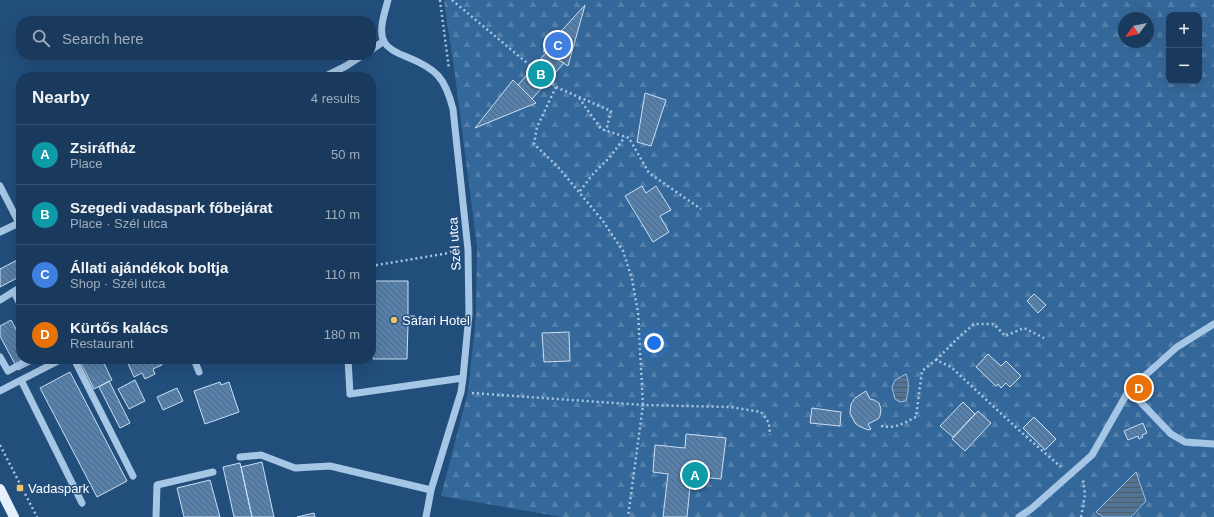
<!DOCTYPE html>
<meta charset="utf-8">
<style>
body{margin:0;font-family:Arial,sans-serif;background:#234163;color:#f1f3f6}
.controls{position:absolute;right:12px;top:12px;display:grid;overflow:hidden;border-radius:8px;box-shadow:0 4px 16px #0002}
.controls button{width:36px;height:36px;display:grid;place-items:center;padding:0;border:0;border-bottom:1px solid #385472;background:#1a3a5d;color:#f1f3f6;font:20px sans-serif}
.compass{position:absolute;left:1118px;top:12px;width:36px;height:36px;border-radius:50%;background:#1a3a5d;box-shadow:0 4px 16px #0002;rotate:238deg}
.you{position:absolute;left:654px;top:343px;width:14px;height:14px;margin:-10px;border:3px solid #fff;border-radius:50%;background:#1a73e8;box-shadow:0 0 0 6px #1a73e833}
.badge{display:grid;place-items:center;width:26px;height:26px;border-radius:50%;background:#bca0f2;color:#fff;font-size:13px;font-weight:700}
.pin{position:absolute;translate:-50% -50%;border:2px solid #fff;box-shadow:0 1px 4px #0006}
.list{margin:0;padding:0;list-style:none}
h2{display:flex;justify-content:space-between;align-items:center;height:52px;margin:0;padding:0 16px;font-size:17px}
h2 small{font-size:13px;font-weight:400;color:#9fadbc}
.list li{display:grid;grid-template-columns:26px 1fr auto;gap:12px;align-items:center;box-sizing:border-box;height:60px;padding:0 16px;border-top:1px solid #385472}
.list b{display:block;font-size:15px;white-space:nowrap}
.list p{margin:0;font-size:13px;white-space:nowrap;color:#9fadbc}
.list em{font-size:13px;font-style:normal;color:#9fadbc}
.icon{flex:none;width:22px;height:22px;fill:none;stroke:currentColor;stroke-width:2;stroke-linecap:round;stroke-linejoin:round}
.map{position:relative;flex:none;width:1214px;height:517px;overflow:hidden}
.search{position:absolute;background:#1a3a5d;box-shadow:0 4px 16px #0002;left:16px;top:16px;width:360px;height:44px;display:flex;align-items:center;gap:10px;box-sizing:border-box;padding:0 14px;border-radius:16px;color:#9fadbc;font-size:15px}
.panel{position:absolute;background:#1a3a5d;box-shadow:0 4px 16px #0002;left:16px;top:72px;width:360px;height:292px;border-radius:16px}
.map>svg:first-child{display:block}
.forest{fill:url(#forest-firs);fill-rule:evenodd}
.water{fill:url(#water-rules);stroke:#99c1e7}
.building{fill:url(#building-back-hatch);stroke:#c9dff4}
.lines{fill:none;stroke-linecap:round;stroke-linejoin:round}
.path{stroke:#a6c6e6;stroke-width:2.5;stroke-dasharray:2 3;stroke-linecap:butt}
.minor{stroke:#a6c6e6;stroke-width:7}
.major{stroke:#e6f0fd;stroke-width:10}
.poi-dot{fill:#f1c368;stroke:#224e7c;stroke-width:1.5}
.labels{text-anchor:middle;stroke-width:3;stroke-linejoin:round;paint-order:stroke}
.street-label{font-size:13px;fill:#fff;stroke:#224e7c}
.poi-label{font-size:13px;fill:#fff;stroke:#224e7c;text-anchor:start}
</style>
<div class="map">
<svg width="1214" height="517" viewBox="0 0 1214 517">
<defs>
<pattern id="forest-firs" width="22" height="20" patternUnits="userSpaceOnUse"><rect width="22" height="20" fill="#35689a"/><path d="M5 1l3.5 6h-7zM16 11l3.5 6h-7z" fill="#537fa9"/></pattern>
<pattern id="water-rules" width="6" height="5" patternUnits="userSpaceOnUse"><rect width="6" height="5" fill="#537395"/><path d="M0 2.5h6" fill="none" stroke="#4f5c69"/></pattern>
<pattern id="building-back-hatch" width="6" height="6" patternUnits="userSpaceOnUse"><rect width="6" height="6" fill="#5781ab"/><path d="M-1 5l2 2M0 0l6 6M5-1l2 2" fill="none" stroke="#526980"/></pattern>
</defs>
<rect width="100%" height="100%" fill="#224e7c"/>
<path class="forest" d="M445 0H1214V517H562L441 496 468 392 476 315 477 247 454 67 444 2ZM1169 15H1199V81H1169ZM1124 18H1148V42H1124Z"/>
<path class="water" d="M906 374C910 384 908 392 906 401L900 402 895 399 892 387 895 380Z
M1136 472 1146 501 1131 517H1103L1096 512Z"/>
<path class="building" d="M585 5 568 66 543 51Z
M546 53 564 63 532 99 518 85Z
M513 80 536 103 475 128Z
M645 93 666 100 651 146 637 142Z
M642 186 646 193 656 186 671 210 660 216 669 232 653 242 625 196Z
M21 258V276L0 287V269Z
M373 281H408V316H415V325L408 324 407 359H373Z
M1034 294 1046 305 1038 313 1027 301Z
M11 320 21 338V359H32L34 362 18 370 0 336V326Z
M569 332 570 361 544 362 542 333Z
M988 354 1001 366 1006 361 1021 376 1010 387 1006 383 1001 388 998 384 996 386 976 367Z
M79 359H102L112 380 94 389Z
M126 359H159L162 365 153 369 155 374 145 379 142 373 134 377Z
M70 372 127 481 97 497 40 388Z
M135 380 145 401 129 409 118 389Z
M1144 380 1149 385 1142 392 1138 387Z
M109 381 130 423 120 428 99 387Z
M220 382 221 385 229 382 239 412 205 424 194 391Z
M177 388 183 401 163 410 157 397Z
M866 391 870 399 874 400 879 403 881 409 880 416 878 419 868 424 871 429 868 430 859 426 855 423 850 413 851 404 855 398Z
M963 402 975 414 953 437 940 426Z
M812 408 841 412 840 426 810 423Z
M978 411 991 423 965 451 952 439Z
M1034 417 1056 439 1045 450 1023 428Z
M1143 423 1147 433 1142 435 1143 437 1139 439 1138 436 1128 440 1124 431Z
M686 434 726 438 721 479 691 476 687 517H663L668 474 653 472 655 445 685 448Z
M262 462 274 517H252L241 467Z
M240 463 241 467 252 517H234L223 467Z
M210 480 220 517H184L177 488Z
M314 513 315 517H297Z"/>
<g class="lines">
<path class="path" d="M440 0 449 69
M452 0 533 68
M549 80 556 87 537 127 534 144 558 167 603 221 623 251 632 279 638 312 643 405 628 517
M556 87 611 111 606 131
M579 98 601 129 629 138 649 173 701 209
M580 191 593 174 609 158 625 137
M371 266 455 252
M936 360 959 337 974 324H994L1005 336 1024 328 1044 338
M472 393 643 405 730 407 761 412 769 423 770 435
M881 426C895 429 904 423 916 417L922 371 936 360 951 367 1022 433 1061 467
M0 445 37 517
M1081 517 1085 495 1083 480"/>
<path class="minor" d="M388 0C385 12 378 30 384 42 389 50 399 54 407 57 437 69 445 78 453 109L468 250 469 314 463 378 461 392 431 490 426 517
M371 50 384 41
M324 77 346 66 363 55
M0 186 19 223
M0 232 21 222
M14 292 21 306
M0 300 21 287
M0 357 8 371 30 359
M62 359 21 380 82 503
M74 359 133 476
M194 359 199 372
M348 359 350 394 463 378
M1129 390 1171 434 1185 442 1214 444
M0 391 21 380
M240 457 261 455 295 468 330 466 431 490
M156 517 157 485 213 472
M1019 517 1031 509 1092 455 1129 390 1177 347 1214 324"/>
<path class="major" d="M0 489 14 517"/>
</g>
<g class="poi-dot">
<circle cx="394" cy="320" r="4"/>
<rect x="16" y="484" width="8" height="8" rx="2"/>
</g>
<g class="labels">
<g class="street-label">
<text transform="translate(454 244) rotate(-94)" y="5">Szél utca</text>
</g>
<g class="poi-label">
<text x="402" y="325">Safari Hotel</text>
<text x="28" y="493">Vadaspark</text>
</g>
</g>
</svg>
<div class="controls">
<button>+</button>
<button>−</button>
</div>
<svg class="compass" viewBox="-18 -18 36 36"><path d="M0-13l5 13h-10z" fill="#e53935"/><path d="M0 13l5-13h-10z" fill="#9fadbc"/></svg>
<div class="you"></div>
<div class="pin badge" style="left:695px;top:475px;background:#0f9aa8">A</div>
<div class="pin badge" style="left:541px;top:74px;background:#0f9aa8">B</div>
<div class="pin badge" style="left:558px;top:45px;background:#3f7fe0">C</div>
<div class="pin badge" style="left:1139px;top:388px;background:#e8710a">D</div>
<div class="search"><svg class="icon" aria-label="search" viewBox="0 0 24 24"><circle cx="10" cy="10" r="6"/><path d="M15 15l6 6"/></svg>Search here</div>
<section class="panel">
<h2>Nearby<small>4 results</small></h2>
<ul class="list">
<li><span class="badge" style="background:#0f9aa8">A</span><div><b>Zsiráfház</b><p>Place</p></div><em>50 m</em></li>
<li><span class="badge" style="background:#0f9aa8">B</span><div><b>Szegedi vadaspark főbejárat</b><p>Place · Szél utca</p></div><em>110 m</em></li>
<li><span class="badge" style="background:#3f7fe0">C</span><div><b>Állati ajándékok boltja</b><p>Shop · Szél utca</p></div><em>110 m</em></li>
<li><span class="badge" style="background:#e8710a">D</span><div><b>Kürtős kalács</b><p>Restaurant</p></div><em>180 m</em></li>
</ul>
</section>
</div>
